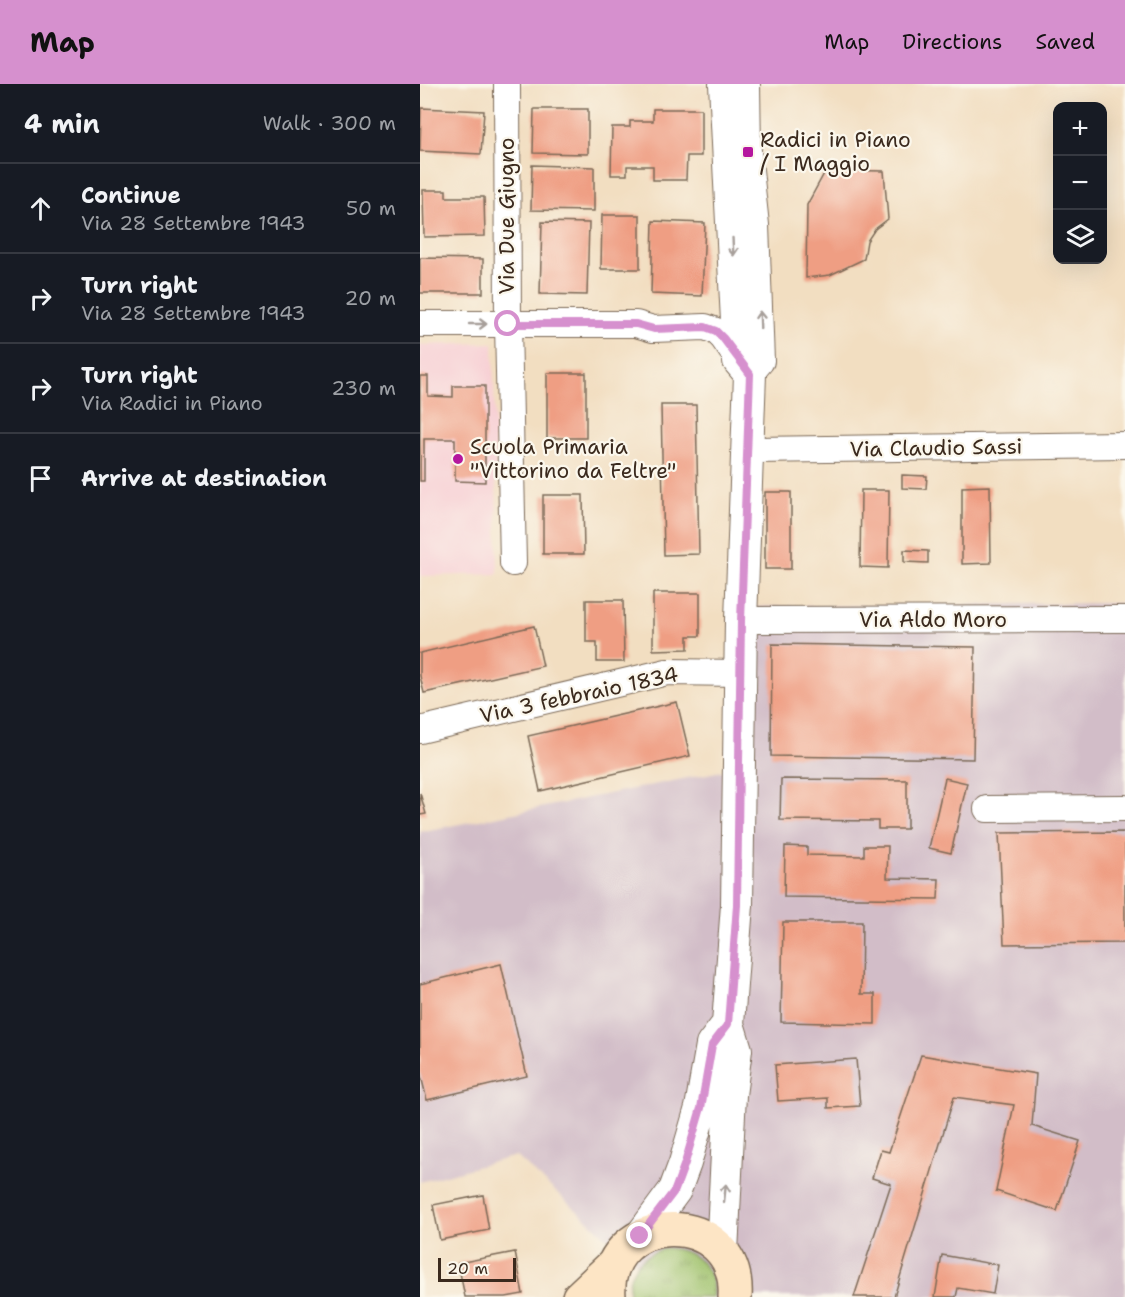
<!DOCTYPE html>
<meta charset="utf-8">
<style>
body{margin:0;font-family:"Shantell Sans",sans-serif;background:#242831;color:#f1f3f6}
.controls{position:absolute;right:18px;top:18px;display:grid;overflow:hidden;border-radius:12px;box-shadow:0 6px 24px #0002}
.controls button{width:54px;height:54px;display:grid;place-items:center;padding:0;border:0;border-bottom:2px solid #363941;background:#171b24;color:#f1f3f6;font:30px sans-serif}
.scale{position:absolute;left:18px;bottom:15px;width:78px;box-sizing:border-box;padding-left:6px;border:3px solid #3b2a1e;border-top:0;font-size:16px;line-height:21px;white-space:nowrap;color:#3b2a1e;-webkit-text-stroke:4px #fbf7ec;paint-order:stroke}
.stop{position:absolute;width:18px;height:18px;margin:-14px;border:4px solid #d690ce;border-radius:50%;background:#fff}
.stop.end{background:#d690ce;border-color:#fff;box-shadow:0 2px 6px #0008}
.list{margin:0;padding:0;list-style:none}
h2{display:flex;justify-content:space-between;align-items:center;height:78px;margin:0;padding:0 24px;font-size:26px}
h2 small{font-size:20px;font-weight:400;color:#9ea1a6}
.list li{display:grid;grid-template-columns:39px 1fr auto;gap:18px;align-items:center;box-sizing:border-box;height:90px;padding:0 24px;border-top:2px solid #363941}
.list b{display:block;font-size:22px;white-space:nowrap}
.list p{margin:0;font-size:20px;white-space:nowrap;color:#9ea1a6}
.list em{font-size:20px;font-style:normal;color:#9ea1a6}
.icon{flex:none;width:33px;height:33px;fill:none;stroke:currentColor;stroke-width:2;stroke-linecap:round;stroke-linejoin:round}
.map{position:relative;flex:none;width:705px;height:1213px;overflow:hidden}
header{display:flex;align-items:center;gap:36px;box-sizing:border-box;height:84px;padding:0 30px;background:#d690ce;color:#111}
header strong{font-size:28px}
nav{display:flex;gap:33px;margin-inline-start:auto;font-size:21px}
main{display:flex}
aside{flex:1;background:#171b24}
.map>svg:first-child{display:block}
.built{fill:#f7cfd4}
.industrial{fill:#d2bdc8}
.grass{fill:url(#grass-tufts);stroke:#6c7644;stroke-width:1.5}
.building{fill:#ef9e83}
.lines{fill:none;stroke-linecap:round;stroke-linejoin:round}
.minor-casing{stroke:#7b6957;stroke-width:28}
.tertiary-casing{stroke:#7b6957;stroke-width:34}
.secondary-casing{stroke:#7b6957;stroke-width:36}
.minor{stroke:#fff;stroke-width:26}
.tertiary{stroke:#fff;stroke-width:32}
.secondary{stroke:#fde5c5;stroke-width:33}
.oneway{stroke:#a79f9a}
.route{stroke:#d690ce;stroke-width:8}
.poi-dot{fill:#b5179e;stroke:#fbf7ec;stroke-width:2}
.labels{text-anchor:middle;stroke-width:4.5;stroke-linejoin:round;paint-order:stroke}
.poi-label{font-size:21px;fill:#3b2a1e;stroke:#fbf7ec;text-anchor:start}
.street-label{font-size:21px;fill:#3b2a1e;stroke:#fbf7ec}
</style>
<header>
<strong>Map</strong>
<nav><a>Map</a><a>Directions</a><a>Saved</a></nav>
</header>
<main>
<aside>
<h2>4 min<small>Walk · 300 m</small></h2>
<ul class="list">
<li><svg class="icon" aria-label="ahead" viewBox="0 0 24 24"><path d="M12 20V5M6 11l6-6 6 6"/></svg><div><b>Continue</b><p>Via 28 Settembre 1943</p></div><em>50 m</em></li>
<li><svg class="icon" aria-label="right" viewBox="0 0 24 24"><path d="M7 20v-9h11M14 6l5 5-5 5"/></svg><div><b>Turn right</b><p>Via 28 Settembre 1943</p></div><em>20 m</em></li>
<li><svg class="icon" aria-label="right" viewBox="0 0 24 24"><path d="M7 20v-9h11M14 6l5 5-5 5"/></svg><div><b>Turn right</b><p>Via Radici in Piano</p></div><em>230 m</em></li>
<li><svg class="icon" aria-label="arrive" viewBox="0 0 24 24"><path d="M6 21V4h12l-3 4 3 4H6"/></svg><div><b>Arrive at destination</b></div></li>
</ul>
</aside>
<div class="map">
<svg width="705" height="1213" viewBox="0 0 705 1213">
<defs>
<pattern id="grass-tufts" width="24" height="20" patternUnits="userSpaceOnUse" patternTransform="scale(1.5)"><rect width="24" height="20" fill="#9ec16a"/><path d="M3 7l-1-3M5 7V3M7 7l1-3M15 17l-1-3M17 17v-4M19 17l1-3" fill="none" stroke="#829d57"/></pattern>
</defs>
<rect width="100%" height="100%" fill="#fbf7ec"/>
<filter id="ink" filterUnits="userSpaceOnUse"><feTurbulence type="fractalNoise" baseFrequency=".0167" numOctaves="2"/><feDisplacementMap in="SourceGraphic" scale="12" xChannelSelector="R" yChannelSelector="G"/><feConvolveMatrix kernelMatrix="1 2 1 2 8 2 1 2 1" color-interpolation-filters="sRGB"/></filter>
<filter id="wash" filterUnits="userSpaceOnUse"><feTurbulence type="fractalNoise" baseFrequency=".008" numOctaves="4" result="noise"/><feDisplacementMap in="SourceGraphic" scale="24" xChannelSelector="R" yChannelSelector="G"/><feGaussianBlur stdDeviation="1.35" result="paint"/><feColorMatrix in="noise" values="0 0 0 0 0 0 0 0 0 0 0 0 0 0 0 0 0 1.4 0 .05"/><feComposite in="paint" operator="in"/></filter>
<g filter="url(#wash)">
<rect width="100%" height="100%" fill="#f2dec1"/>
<path class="built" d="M73 259 78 490 0 492V261Z"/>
<path class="industrial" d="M705 519V1213H262L221 1184 96 1072 0 1098V748L312 685 311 523Z"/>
<path class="grass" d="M247 1164C275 1166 295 1183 293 1213H209C206 1185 221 1170 247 1164Z"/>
<g id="blocks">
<path class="building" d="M1 24 64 27 61 70 0 67Z
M114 25H168V70L113 69Z
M233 25H281V72H267L266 96H233V82H207V91H191L192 43H210V37H233Z
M112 81 174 83V127L111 126Z
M406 86 464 87 468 135 455 145 447 157 444 175 410 191 386 194 387 121Z
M3 106H26V113H64L65 152 4 153Z
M182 131H220V185H181Z
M233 137 285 139 282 212 231 210Z
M122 138 169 139 167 211 120 210Z
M0 174 63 175V209H0Z
M127 289H166V354H127Z
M0 292H8V312L33 313V302H65V398L35 397V355H4V397H0Z
M241 321H276L279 470 244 471Z
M482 391 507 392 506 405 482 404Z
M570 402 571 479 542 480V403Z
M441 406H469L468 484 440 483Z
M345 408H371V485H345Z
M123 411H163L164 470H123Z
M484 466 508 467V479L484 478Z
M233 509H280V552H268V565L233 566Z
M166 516H203L204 578H177V558H166Z
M114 542 123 582 4 609 0 592V569Z
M352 560 555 563 553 675 351 672Z
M257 618 270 672 120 707 108 652Z
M525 694 547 699 531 769 509 764Z
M361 695 487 696V745H458V737L360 736Z
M0 709 6 730 0 731Z
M705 748V859L584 860 579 749Z
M365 762 387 763V771L444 772V762H468L467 794 519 795 518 815 364 813Z
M363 838H442L441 910H455V940L361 938Z
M81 880 107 992 7 1016 0 988V900Z
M501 971 616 990 612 1042 660 1057 637 1127 576 1107 594 1021 534 1013 474 1213H434L471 1100 452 1094 461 1066 469 1068Z
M436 975 440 1022 408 1024V1014L358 1017 355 981Z
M63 1111 69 1146 20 1156 13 1121Z
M95 1168 103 1210 86 1213H45L38 1179Z
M522 1171 578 1181 573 1210 538 1204 536 1213H515Z"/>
</g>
</g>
<g filter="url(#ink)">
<use href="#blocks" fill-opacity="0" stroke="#7b6957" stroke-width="1.5"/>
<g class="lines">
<g class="minor-casing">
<path id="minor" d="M87 0 88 240 93 479
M327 0 328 68 336 141 341 277 330 290
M0 240H216L233 245 285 243 296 247 303 254 319 277
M327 366 705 361
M321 536 705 535
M0 646 247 588 320 589
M567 725 705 724"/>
</g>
<g class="tertiary-casing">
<path id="tertiary" d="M221 1152 255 1106 265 1079 281 1024 292 961 308 940
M302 1168 310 1011 316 966 308 940 317 821 321 536 330 290 319 277 305 0"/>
</g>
<g class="secondary-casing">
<path id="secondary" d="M159 1213 194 1180
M189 1213C182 1124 321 1122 315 1213"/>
</g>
<use href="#minor" class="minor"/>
<use href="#tertiary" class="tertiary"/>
<use href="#secondary" class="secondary"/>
</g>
<defs><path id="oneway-shaft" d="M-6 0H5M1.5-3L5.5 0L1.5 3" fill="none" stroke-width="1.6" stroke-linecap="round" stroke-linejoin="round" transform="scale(1.5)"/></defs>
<g class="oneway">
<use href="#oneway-shaft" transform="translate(313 163) rotate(87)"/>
<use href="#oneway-shaft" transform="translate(340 236) rotate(-92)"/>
<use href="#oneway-shaft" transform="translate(58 240)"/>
<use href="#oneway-shaft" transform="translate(305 1109) rotate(-84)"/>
</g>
</g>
<g class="lines" filter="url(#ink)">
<path class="route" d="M88 240H216L234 245 285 243 296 247 303 254 330 290 321 537 317 821 308 940 292 961 281 1024 265 1079 255 1106 220 1152"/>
</g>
<g class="poi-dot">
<rect x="322" y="62" width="12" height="12" rx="3"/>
<circle cx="38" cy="375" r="6"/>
</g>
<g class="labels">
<g class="poi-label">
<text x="340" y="63">Radici in Piano<tspan x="340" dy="24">/ I Maggio</tspan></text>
<text x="50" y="370">Scuola Primaria<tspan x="50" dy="24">"Vittorino da Feltre"</tspan></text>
</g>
<g class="street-label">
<text transform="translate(87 132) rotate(-90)" y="7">Via Due Giugno</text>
<text transform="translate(516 364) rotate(-1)" y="7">Via Claudio Sassi</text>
<text x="513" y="543">Via Aldo Moro</text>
<text transform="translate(159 611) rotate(-12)" y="7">Via 3 febbraio 1834</text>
</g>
</g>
</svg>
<div class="controls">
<button>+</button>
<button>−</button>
<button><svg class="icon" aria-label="layers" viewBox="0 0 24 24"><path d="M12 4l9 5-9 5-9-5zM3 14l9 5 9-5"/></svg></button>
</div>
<div class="scale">20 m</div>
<div class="stop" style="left:88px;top:240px"></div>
<div class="stop end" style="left:220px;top:1152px"></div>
</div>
</main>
